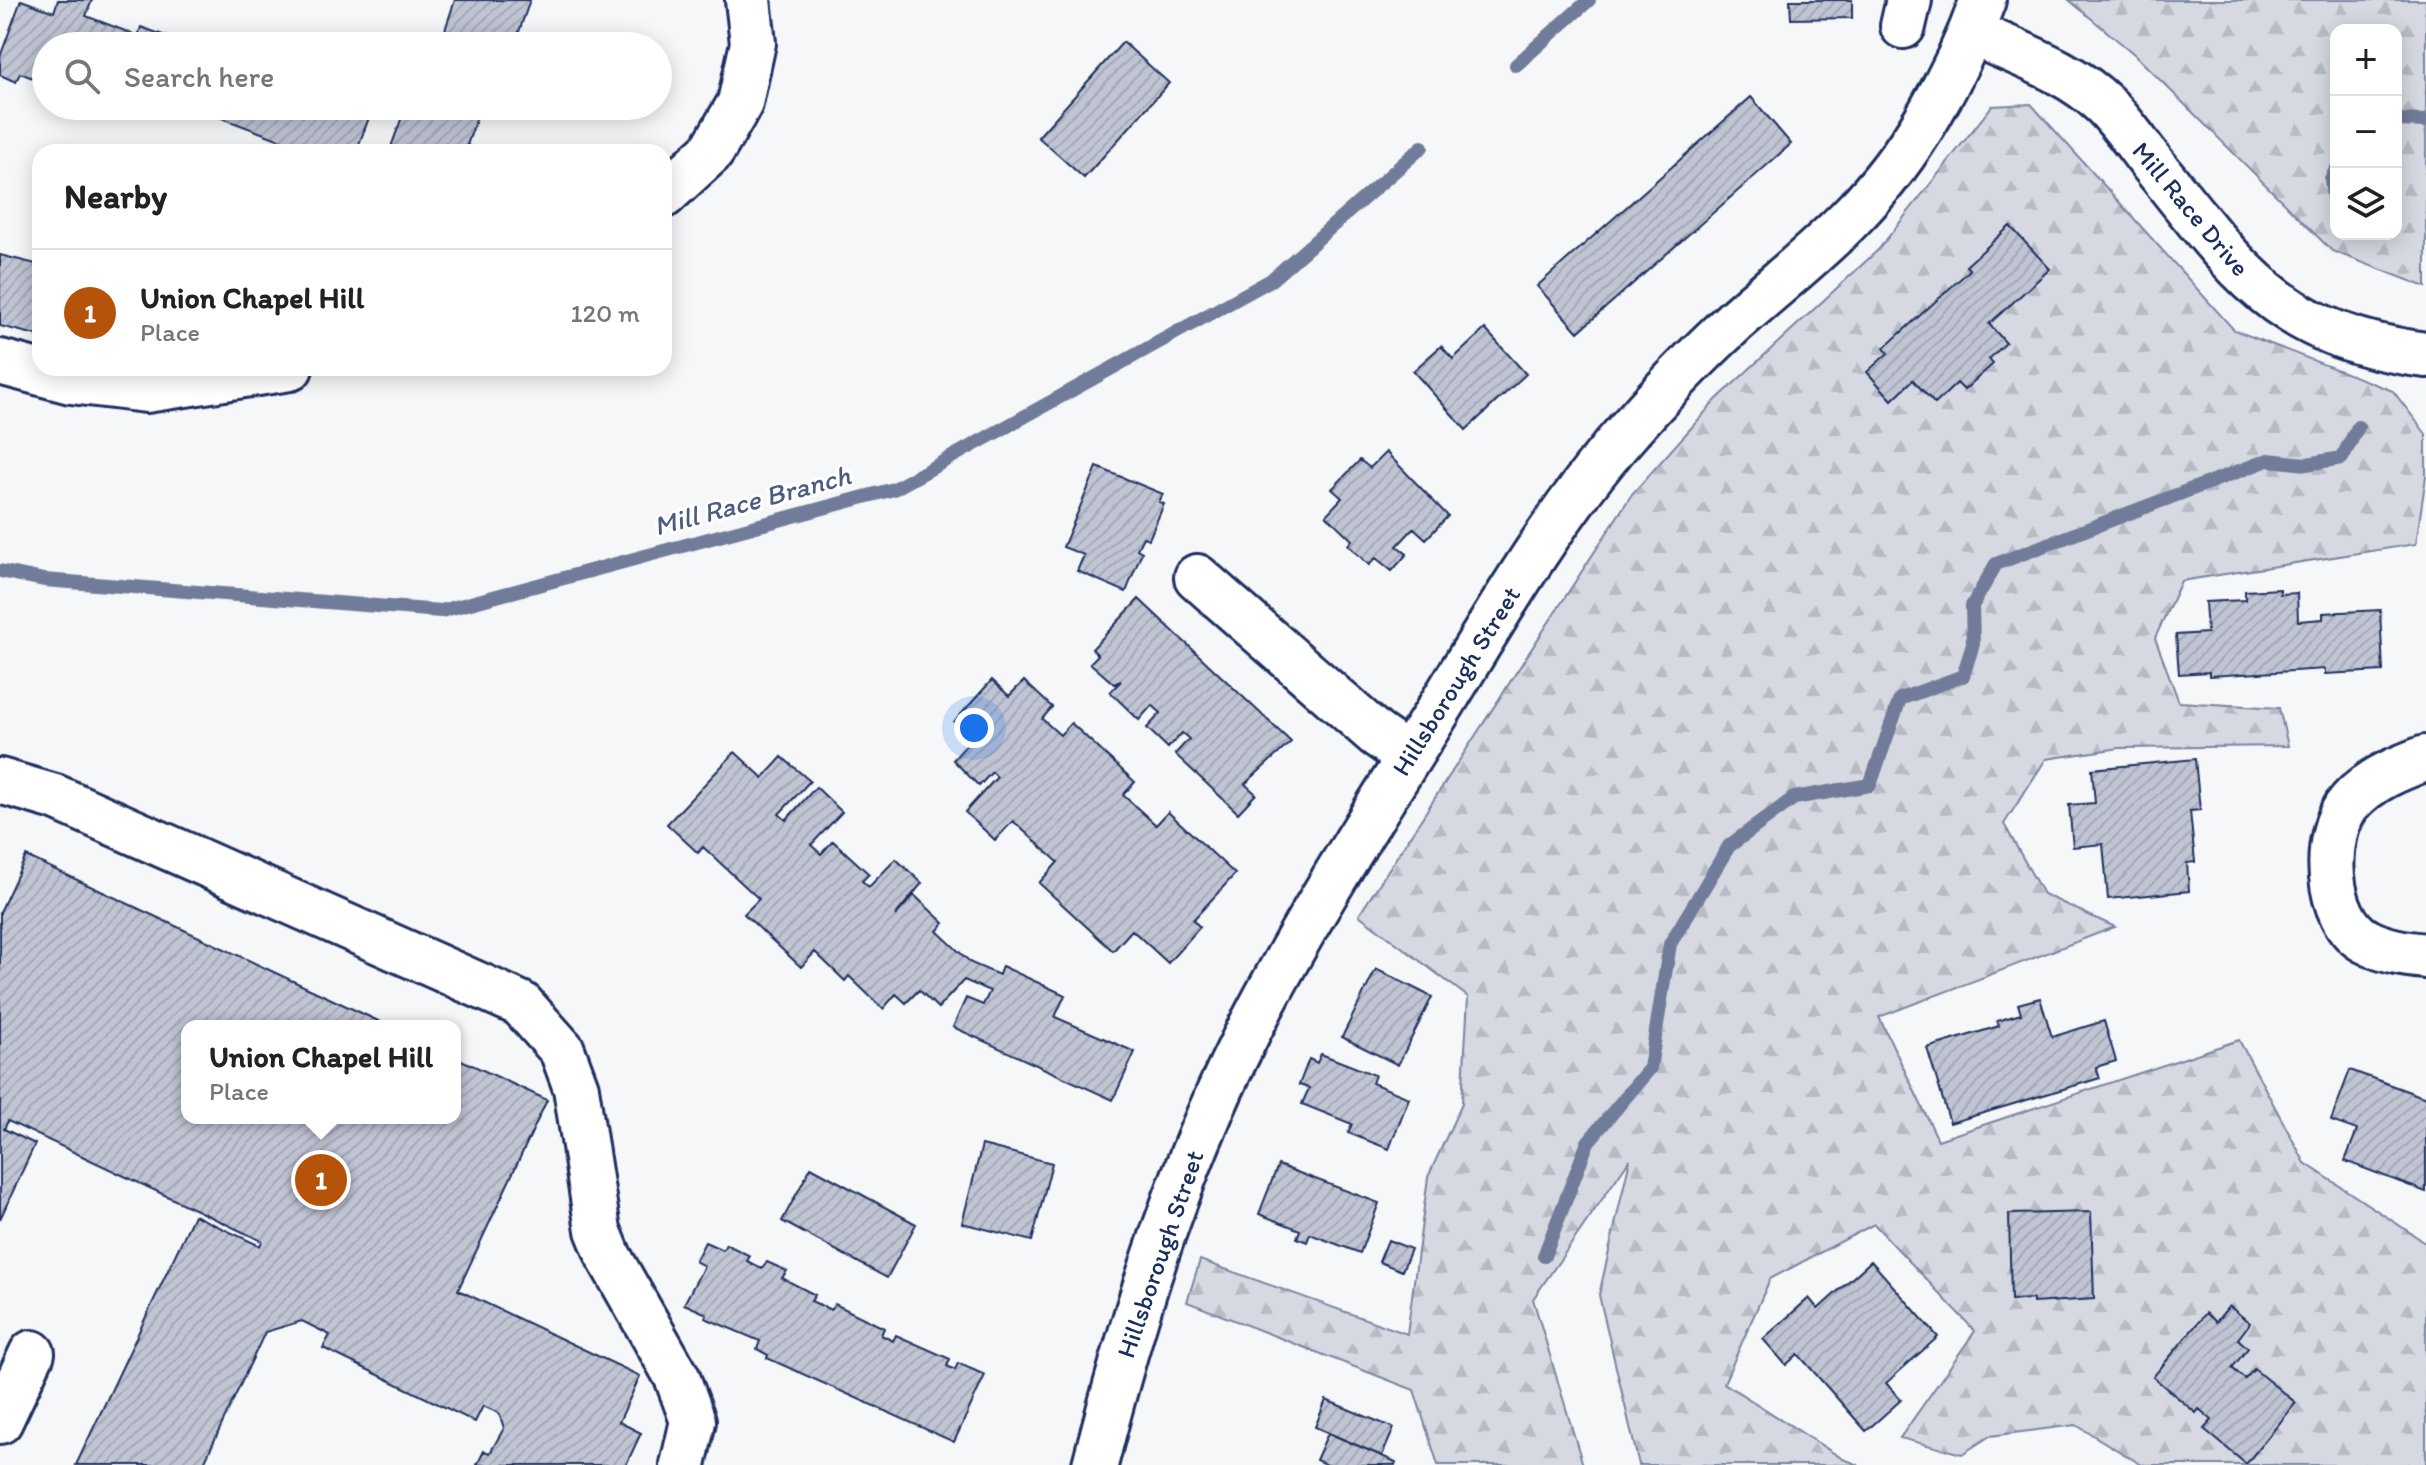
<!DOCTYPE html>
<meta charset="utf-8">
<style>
body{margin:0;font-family:Itim,sans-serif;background:#f2f2f2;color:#222}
.controls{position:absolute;right:24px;top:24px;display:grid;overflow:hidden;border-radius:16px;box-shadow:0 4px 20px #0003}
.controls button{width:72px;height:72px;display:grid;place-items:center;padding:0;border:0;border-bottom:2px solid #e0e0e0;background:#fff;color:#222;font:40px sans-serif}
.you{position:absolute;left:974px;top:728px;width:28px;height:28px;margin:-20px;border:6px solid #fff;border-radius:50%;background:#1a73e8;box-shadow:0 0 0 12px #1a73e833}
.badge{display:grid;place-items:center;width:52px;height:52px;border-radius:50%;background:#b45309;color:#fff;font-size:26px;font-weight:700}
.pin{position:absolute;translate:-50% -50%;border:4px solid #fff;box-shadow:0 2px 8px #0006}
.popup{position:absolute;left:181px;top:1020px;width:280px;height:104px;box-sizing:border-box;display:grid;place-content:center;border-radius:16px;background:#fff;filter:drop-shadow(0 2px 6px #0005);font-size:26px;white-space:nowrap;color:#767676}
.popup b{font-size:30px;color:#222}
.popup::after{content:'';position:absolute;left:50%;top:100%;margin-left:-16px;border:16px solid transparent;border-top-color:#fff}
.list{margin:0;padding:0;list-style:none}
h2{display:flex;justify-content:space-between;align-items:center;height:104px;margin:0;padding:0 32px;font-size:34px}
h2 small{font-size:26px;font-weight:400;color:#767676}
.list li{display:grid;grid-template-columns:52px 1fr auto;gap:24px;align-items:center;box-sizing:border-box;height:128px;padding:0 32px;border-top:2px solid #e0e0e0}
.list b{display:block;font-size:30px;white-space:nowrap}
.list p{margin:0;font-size:26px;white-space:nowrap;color:#767676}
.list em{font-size:26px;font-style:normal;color:#767676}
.icon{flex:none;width:44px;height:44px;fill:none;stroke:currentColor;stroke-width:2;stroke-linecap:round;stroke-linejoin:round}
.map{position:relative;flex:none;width:2426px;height:1465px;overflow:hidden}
.search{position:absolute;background:#fff;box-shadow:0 4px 20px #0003;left:32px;top:32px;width:640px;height:88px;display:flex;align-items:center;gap:20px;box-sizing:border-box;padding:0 28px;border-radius:44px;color:#767676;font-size:30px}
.panel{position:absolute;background:#fff;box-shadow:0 4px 20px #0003;left:32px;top:144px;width:640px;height:232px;border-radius:24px}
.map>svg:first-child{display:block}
.forest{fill:url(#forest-firs);stroke:#7884a0;stroke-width:2;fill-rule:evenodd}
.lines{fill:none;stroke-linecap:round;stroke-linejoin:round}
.stream{stroke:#707c99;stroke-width:14}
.building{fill:url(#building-hatch);stroke:#1b2f5e;stroke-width:2}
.minor-casing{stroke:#1b2f5e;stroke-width:50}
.minor{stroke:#fff;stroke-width:44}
.labels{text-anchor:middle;stroke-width:6;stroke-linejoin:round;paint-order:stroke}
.street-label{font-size:26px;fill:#1b2f5e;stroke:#fff}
.water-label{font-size:28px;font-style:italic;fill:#4d5c81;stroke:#fff}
</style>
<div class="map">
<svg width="2426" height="1465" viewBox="0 0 2426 1465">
<defs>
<pattern id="forest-firs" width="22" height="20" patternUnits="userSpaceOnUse" patternTransform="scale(2)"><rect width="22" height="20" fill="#d6d9e2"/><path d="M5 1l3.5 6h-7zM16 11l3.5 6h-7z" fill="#b7bbc4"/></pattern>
<pattern id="building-hatch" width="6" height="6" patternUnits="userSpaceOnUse" patternTransform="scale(2)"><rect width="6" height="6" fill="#c0c4d3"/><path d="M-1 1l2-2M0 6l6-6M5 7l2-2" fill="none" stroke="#a4a9b8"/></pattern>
</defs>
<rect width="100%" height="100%" fill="#f6f7f9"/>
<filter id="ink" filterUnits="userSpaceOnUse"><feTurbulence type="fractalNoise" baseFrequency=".0125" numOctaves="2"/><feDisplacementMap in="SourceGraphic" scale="16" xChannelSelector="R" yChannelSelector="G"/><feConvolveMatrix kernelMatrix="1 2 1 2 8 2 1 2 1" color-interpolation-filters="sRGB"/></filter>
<g filter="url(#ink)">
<path class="forest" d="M2069 0H2426V287L2332 251 2134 54ZM2336 30H2396V234H2336Z
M2031 104 2234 330 2393 391 2426 434V476L2416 544 2181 581 2155 638 2179 702 2279 708 2288 746 2120 748 2046 759 2004 824 2043 894 2115 927 1879 1017 1938 1140 2239 1040 2305 1163 2426 1243V1465H2142L2076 1425 1990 1436 1962 1454 1900 1438 1975 1331 1874 1224 1770 1279 1724 1383 1843 1459 1859 1465H1639L1599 1295 1630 1159 1533 1299 1583 1465H1438L1414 1390 1187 1302 1200 1260 1407 1334 1428 1177 1462 1103 1468 997 1359 915 1632 494 1716 400 1878 250 1992 106Z"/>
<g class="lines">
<path class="stream" d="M1516 65 1589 0
M2396 120 2426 121
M2335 214 2331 179 2336 170
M0 571 44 580 441 611 894 489 1271 280 1422 147
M1544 1256 1588 1142 1650 1068 1670 944 1729 846 1794 798 1870 785 1900 699 1963 676 1973 644 1972 606 1996 564 2268 460 2307 464 2342 458 2358 427"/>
</g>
<path class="building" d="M21 0 54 12 58 0H92L86 16 138 36 141 27 193 46H46V83L20 73 16 82 0 75V57Z
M455 0H530L514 46H430L434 33 443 36Z
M1790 0H1852V18L1791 19Z
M1123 42 1169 83 1084 178 1038 137Z
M1751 97 1791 144 1578 332 1537 286Z
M190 106H346L370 115 356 152H288L291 144Z
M406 106H481L467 145 474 148 473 152H404L391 147Z
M2010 226 2050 269 1989 324 2006 343 1989 359 1993 364 1964 390 1957 383 1935 404 1913 380 1892 400 1867 372 1888 353 1884 348 1970 270 1966 266Z
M0 255 40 265V336L0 326Z
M1485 329 1526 374 1466 430 1413 371 1441 346 1453 359Z
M1386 452 1448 516 1426 539 1414 528 1397 546 1407 554 1392 571 1376 558 1369 565 1348 545 1352 540 1326 515 1342 498 1332 489 1360 460 1370 468Z
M1097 467 1163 494 1159 502 1164 504 1149 539 1143 537 1137 549 1142 552 1126 592 1077 571 1084 555 1063 547Z
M2280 589V594L2297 593 2298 621 2323 619V613L2380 610 2383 671 2325 674V669L2209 676V672L2179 674 2176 635 2207 633 2205 602 2245 600V591Z
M1139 599 1291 742 1245 784 1256 794 1238 813 1175 754 1189 739 1182 733 1168 748 1147 728 1161 713 1152 705 1139 720 1110 692 1121 681 1114 684 1090 663 1098 655 1092 649Z
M992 680 1009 696 1024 681 1052 707 1042 719 1060 735 1071 723 1135 782 1123 795 1156 825 1168 812 1235 874 1193 920 1200 927 1168 963 1132 930 1113 951 1039 883 1058 862 1013 821 995 840 965 812 997 777 992 772 979 786 953 760 968 743 961 737 965 733 954 722Z
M735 752 763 778 782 757 810 781 779 814 786 820 816 787 842 812 811 845 821 854 833 841 869 874 862 881 869 887 896 859 922 883 895 916 914 895 944 923 937 931 971 963 999 975 1002 966 1065 995 1055 1017 1135 1052 1113 1100 953 1027 966 998 983 1005 990 991 964 980 938 1008 919 990 906 1003 896 994 883 1009 849 976 845 981 815 952 801 967 744 914 759 899 703 847 698 853 667 824Z
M2195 759 2200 810 2190 811 2195 862 2187 863 2189 891 2108 899 2103 844 2073 847 2069 805 2095 803 2092 769Z
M26 856 389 1026H187V1118H455V1057L547 1100 458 1290 640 1376 619 1422 641 1433 626 1465H477L484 1451 490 1453 504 1428 499 1413 483 1406 475 1422 323 1348 330 1335 302 1321 265 1332 203 1465H76L194 1215 260 1246 262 1241 8 1121 4 1129 35 1144 0 1219V912Z
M1376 969 1432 997 1398 1065 1342 1037Z
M2040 998 2052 1037 2104 1021 2116 1061 2096 1067 2100 1078 1950 1123 1927 1048 1999 1026 1997 1021 2021 1014 2018 1004Z
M1321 1054 1375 1075 1372 1083 1409 1098 1389 1149 1348 1133 1352 1124 1302 1104 1309 1088 1299 1085 1309 1059 1317 1063Z
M2350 1070 2426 1098V1192L2345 1161 2357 1130 2331 1121Z
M982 1145 1052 1163 1032 1241 962 1223Z
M1278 1165 1379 1203 1360 1253 1310 1234 1307 1242 1297 1238 1300 1230 1259 1214Z
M811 1167 916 1224 887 1278 782 1221Z
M2091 1212 2094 1299 2033 1303V1299L2011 1300 2009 1214Z
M1388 1240 1411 1249 1402 1271 1379 1262Z
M705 1242 723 1250 726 1244 750 1256 747 1261 762 1269 767 1262 787 1271 782 1278 815 1295 811 1301 831 1310 835 1304 884 1328 881 1335 893 1341 896 1335 950 1359 947 1366 955 1370 958 1363 985 1375 954 1442 767 1358 768 1355 757 1349 760 1341 705 1318 707 1314 684 1304 704 1266 695 1261Z
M1871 1261 1938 1337 1886 1383 1901 1400 1866 1431 1798 1354 1786 1365 1763 1339 1809 1298 1818 1309Z
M2229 1306 2250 1323 2238 1339 2248 1348 2232 1368 2245 1379 2254 1369 2296 1403 2246 1464 2204 1429 2212 1420 2199 1409 2196 1413 2153 1377 2206 1313 2216 1322Z
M1326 1400 1394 1428 1382 1456 1315 1427Z
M1328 1433 1396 1462 1395 1465H1327L1316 1460Z"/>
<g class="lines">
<g class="minor-casing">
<path id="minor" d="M1903 26 1909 0
M1971 32C2017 54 2068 69 2105 105 2123 123 2139 147 2155 167 2241 274 2279 336 2426 355
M664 195 712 151 740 103 753 43 748 0
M0 362 71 381 146 390 290 368
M1197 577 1376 734 1409 757
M2426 758C2399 768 2371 779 2351 801 2321 833 2325 920 2366 941 2384 951 2406 954 2426 956
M0 781 55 797 521 1004 562 1050 576 1088 598 1230 609 1257 677 1377 693 1421 683 1465
M0 1421 32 1353
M1095 1465C1135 1307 1184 1151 1261 1007 1314 907 1376 810 1436 714 1492 623 1546 528 1615 446 1653 402 1693 359 1736 320 1775 285 1817 253 1853 215 1911 156 1955 78 1983 0"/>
</g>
<use href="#minor" class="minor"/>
</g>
</g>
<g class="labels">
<g class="street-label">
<text transform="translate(2191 209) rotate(50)" y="9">Mill Race Drive</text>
<text transform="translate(1456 681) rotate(-58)" y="9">Hillsborough Street</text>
<text transform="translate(1160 1254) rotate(-71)" y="9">Hillsborough Street</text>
</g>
<g class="water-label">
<text transform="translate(752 500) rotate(-15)" y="10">Mill Race Branch</text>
</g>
</g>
</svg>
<div class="controls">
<button>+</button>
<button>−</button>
<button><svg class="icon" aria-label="layers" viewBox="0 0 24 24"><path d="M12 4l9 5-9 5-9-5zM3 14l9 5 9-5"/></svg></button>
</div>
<div class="you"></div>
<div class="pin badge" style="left:321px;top:1180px">1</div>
<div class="popup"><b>Union Chapel Hill</b>Place</div>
<div class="search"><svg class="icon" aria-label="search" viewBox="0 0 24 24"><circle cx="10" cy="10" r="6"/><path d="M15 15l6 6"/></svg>Search here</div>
<section class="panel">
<h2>Nearby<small></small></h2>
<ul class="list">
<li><span class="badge">1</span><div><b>Union Chapel Hill</b><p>Place</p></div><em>120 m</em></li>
</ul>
</section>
</div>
